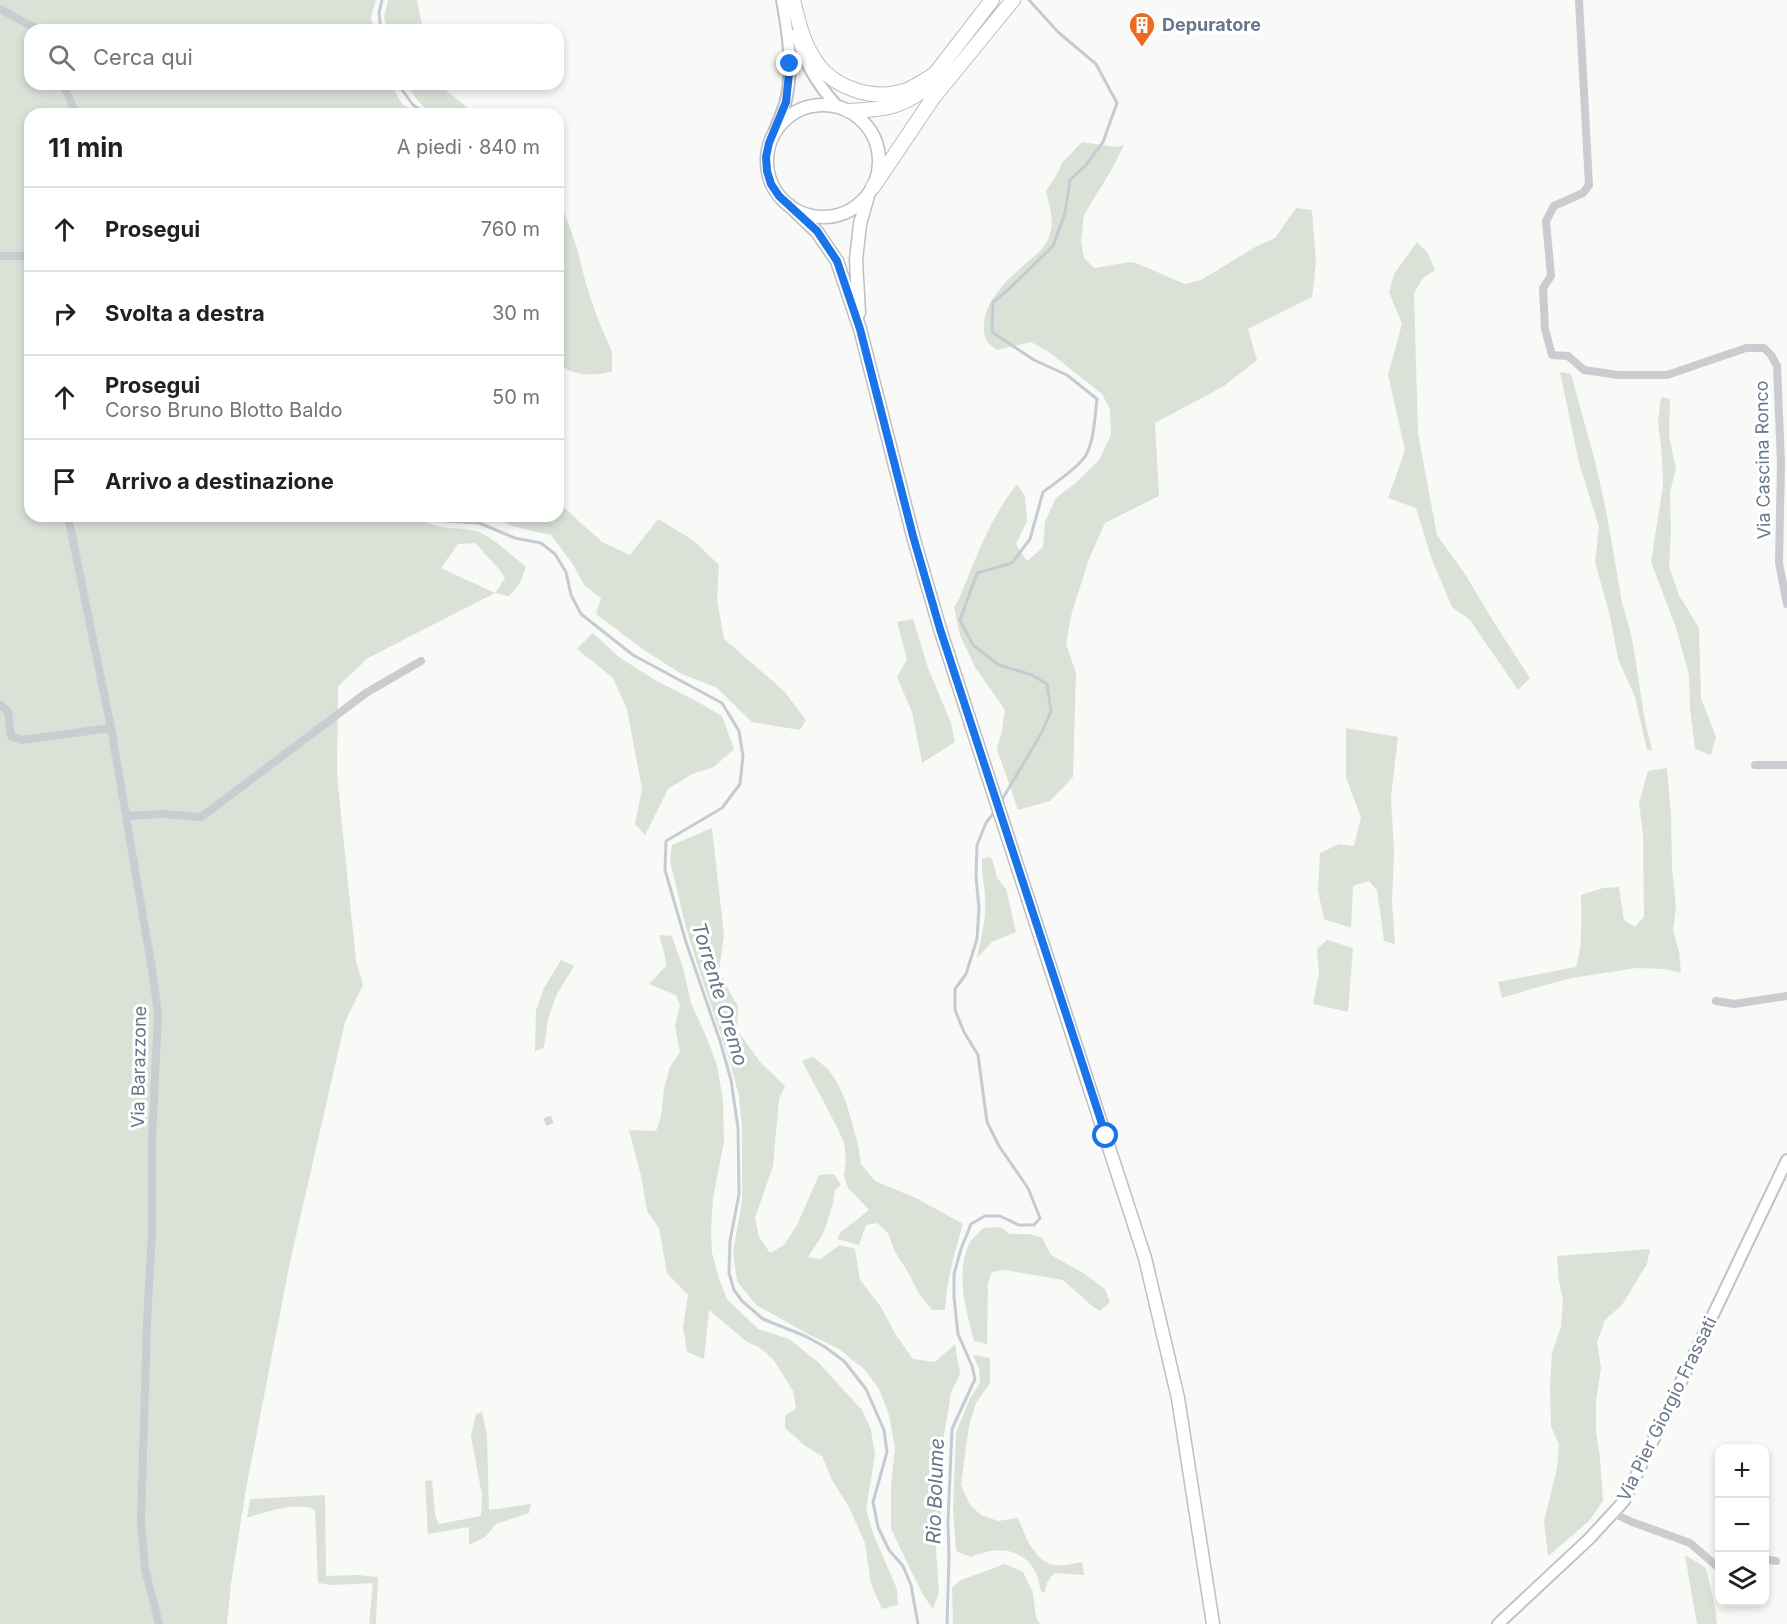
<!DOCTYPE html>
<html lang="it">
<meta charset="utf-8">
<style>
body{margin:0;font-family:Inter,sans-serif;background:#f6f6f6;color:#202124}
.controls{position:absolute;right:18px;bottom:18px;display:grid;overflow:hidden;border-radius:12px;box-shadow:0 3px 9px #0003}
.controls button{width:54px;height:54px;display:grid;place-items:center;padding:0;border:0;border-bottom:2px solid #e0e0e0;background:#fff;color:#202124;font:30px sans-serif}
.stop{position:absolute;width:18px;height:18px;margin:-14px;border:4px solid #1a73e8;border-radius:50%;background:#fff}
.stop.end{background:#1a73e8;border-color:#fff;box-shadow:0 2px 6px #0008}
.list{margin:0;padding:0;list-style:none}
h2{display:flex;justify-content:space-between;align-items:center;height:78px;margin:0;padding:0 24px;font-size:26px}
h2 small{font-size:20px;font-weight:400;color:#757577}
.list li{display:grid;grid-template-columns:39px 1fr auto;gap:18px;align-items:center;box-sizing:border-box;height:84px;padding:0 24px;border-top:2px solid #e0e0e0}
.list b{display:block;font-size:22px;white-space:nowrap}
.list p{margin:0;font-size:20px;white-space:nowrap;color:#757577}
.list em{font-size:20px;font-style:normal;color:#757577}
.icon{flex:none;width:33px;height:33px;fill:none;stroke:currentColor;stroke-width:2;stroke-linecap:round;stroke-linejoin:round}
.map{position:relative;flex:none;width:1787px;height:1624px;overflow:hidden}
.search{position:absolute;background:#fff;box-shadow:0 3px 9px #0003;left:24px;top:24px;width:540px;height:66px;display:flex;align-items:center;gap:15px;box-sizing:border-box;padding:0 21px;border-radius:18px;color:#757577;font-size:22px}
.panel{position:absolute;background:#fff;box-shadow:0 3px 9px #0003;left:24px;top:108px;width:540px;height:414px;border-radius:18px}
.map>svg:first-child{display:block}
.green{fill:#dae2d8;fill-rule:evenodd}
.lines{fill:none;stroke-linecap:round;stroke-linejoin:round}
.stream{stroke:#c4ccd2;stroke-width:3}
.street-tunnel{stroke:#d4d8dc;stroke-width:8;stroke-dasharray:8 4;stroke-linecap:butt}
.secondary-casing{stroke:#bec1c7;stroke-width:14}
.primary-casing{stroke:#bcbfc4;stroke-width:15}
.highway-casing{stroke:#bbbec2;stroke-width:16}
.street{stroke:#c9ccd0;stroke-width:8}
.secondary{stroke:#fff;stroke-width:10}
.primary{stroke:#fff;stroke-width:12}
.highway{stroke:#fff;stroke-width:14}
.route{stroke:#1a73e8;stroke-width:8}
.labels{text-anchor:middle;stroke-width:6;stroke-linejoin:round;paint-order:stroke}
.poi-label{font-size:18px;font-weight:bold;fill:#67768a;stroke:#fff;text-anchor:start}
.street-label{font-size:18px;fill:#67768a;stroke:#fff}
.water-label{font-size:20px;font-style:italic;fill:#637784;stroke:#fff}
</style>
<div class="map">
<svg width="1787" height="1624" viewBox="0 0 1787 1624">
<rect width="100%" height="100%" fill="#f9f9f7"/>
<path class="green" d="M0 0H376L371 17 374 30H30V84H391L402 104 418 114H30V516H416C435 531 454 526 476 531 489 534 515 558 526 567L520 583 509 596 495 593 364 660V662L338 686 337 775 356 961 363 985 345 1022 290 1262 246 1489 231 1584 227 1624H0ZM475 543 499 569 505 578 495 593 441 568 458 544Z
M388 0H417L423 30H387L384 18Z
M407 84H440L442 87 475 114C438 114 427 120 407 84Z
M1082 142 1115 147 1124 145 1112 169 1084 215 1081 241 1084 258 1094 268 1130 262 1136 263 1185 284 1201 280 1257 246 1275 238 1296 208 1312 210 1316 263 1312 297 1248 329 1257 360 1224 386 1155 423 1159 496 1105 523 1089 559 1072 612 1066 644 1076 673 1073 777 1050 801 1018 810 997 749 1002 730 1005 710 975 667 960 635 954 607 959 599C976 558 989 520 1017 484L1025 496 1027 521 1016 544 1027 561 1043 547 1045 522 1056 498 1077 482 1099 460 1111 435 1110 409 1102 394 1049 352 1031 342 997 350C987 344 983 337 984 324 986 299 1007 280 1025 264 1033 257 1042 251 1047 241 1056 224 1050 209 1046 191L1057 174 1062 163Z
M563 209 577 248 586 284 597 317 612 352V372C594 375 572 378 558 362V210Z
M1417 242 1427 252 1435 270 1423 278 1414 293 1418 433 1437 535 1465 574 1495 624 1530 678 1518 690 1470 620 1452 607 1432 560 1416 508 1388 498 1405 450 1388 375 1402 324 1389 292 1394 274Z
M1560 372 1571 374 1595 461 1606 510 1622 602 1632 638 1645 721 1652 750H1647L1635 697 1618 659 1610 616 1595 562 1599 527 1579 463Z
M1661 397 1670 399 1669 436 1676 469 1670 492 1671 533 1669 567 1679 595 1699 628 1701 698 1716 737 1711 755 1695 749 1690 708 1689 675 1676 628 1651 562 1663 486 1662 456 1658 422Z
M558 502 602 542 630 555 658 519 693 540 719 565 717 599 724 639 784 691 806 720 800 730 752 722 717 688 680 673 644 650 596 614 601 598 585 586 572 563 551 535 515 527 491 516H558Z
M913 619 928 668 951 723 955 742 922 763 912 712 897 677 907 659 897 622Z
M593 633 619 657 655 680 698 702 722 716 734 749 714 767 692 774 668 789 645 835 635 824 642 789 627 709 613 678 577 649Z
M1346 728 1398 737 1391 797 1394 854 1392 902 1395 944 1384 941 1377 890 1369 881 1353 886 1351 928 1324 919 1318 891 1320 853 1339 844 1354 846 1361 818 1346 777Z
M1667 768 1671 815 1672 868 1676 908 1673 931 1679 951 1681 973 1666 969 1636 968 1572 978 1538 987 1502 998 1498 982 1576 967C1583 944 1581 918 1581 895L1603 888 1619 887 1624 920 1635 927 1644 917 1643 835 1639 803 1648 771Z
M712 828 724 935 719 971 738 1007 737 1030 761 1063 785 1086 779 1099 773 1166 755 1218 759 1237 770 1253 784 1245 797 1225 819 1175 834 1174 841 1185 835 1190 833 1204 823 1234 808 1257 820 1259 840 1245 855 1249 860 1280 881 1307 896 1335 913 1359 935 1362 955 1344 960 1374 951 1393 940 1459 943 1500 936 1549 939 1592 933 1609 923 1595 891 1529V1485L895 1448 889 1415 879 1389 865 1370 839 1349 808 1334 756 1305 737 1281 733 1252 742 1201V1127L739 1096 729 1059 700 973 686 928 670 861 672 845Z
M989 857 993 861 997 878 1006 889 1016 932 992 942 977 958C981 938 987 917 985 896 984 883 981 872 982 859Z
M659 935 672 936 683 968 691 1003 706 1036 717 1065 723 1101 724 1142 713 1198 711 1227 712 1253 719 1278 727 1299 758 1329 789 1339 818 1362 862 1410 871 1430 875 1455 866 1510 874 1536 897 1589 898 1605 882 1609 871 1584 865 1543 849 1507 832 1480 822 1456 805 1446 785 1428V1416L796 1408 793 1391 773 1359 759 1347 747 1342 709 1310 704 1359 687 1352 683 1327 688 1295 667 1273 659 1228 647 1211 641 1176 629 1130 656 1131 661 1117 664 1089 670 1067 680 1052 675 1026 680 1005 676 995 649 984 666 966 664 952Z
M1327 940 1353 948 1348 1012 1313 1004 1319 973 1317 949Z
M561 960 574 966 557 994 548 1019 544 1048 535 1051 536 1010 544 988Z
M813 1057 827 1068 837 1082 846 1102 853 1126 858 1145 861 1164 875 1181 918 1199 963 1224C954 1255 947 1278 945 1310H932L918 1292 908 1272 895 1252 888 1233 877 1223 866 1225 859 1245 837 1239 841 1232 869 1210 848 1188 844 1176 846 1160 844 1143 837 1127 802 1061Z
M1000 1227 1010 1234H1029L1042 1238 1051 1255 1085 1274 1105 1289 1110 1302 1100 1311 1092 1306 1063 1280 1005 1270 992 1272 988 1283 987 1344 974 1341C966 1312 956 1275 968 1246 970 1240 978 1234 983 1228Z
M1650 1249 1647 1264 1622 1305 1605 1320 1597 1342 1601 1368 1596 1402V1432L1600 1458 1603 1501 1589 1521 1548 1556 1544 1521 1557 1468 1559 1444 1551 1427 1550 1386 1552 1353 1561 1327 1563 1299 1559 1282 1557 1256Z
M973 1355 990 1358V1383L976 1403 969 1426 961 1485 970 1505 981 1515 998 1521 1018 1518C1025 1535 1033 1559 1053 1565 1060 1567 1074 1563 1082 1562L1084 1575 1054 1573 1047 1583 1045 1593 1041 1591C1039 1584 1038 1575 1034 1569 1019 1546 993 1547 971 1557L956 1551 953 1510 956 1432 970 1398 980 1383 979 1369Z
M482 1412 487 1435 489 1510 531 1504 529 1513 496 1524 485 1537 469 1545V1527L428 1534 425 1481 432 1480 435 1515 439 1524 481 1516 482 1495 471 1436 476 1414Z
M325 1495 326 1576 358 1575 378 1577 376 1624H369L373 1583 333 1585 318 1583 315 1510C298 1501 265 1512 247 1518L250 1499Z
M1685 1555 1706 1568 1715 1607 1717 1624H1697Z
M1005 1564 1023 1572 1033 1593 1036 1617 1040 1624H953L952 1588 961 1580Z"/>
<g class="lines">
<path class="stream" d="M381 30 379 13 382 0
M398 84 413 105 427 114
M423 516 446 521 479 523 515 538 541 543 555 554 566 572 571 595 581 614 633 655 722 703 739 731 743 756 740 784 722 808 666 841 665 870 686 942 720 1041 731 1080 738 1128 739 1194 730 1241 729 1273 734 1290 742 1301 763 1319 805 1336 825 1347 844 1361 866 1389 884 1430 887 1452 873 1502 878 1527 889 1550 903 1566 911 1585 918 1624
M1000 803 1042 732 1051 711 1047 684 1032 675 999 665 973 645 960 620 977 573 1012 563 1030 539 1043 492C1054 484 1079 467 1086 455 1094 441 1095 416 1097 399L1067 375 1034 360 992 332 993 302 1009 289 1053 246 1065 213 1070 180 1086 165 1103 142 1117 103 1096 64 1058 32 1029 0
M947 1624 949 1558 948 1522 952 1429 975 1379 972 1366 958 1334 954 1297V1274L961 1249 971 1224 985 1216H1000L1019 1225H1034L1040 1218 1028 1188 999 1146 987 1122 978 1055 964 1032 955 1010V989L966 974 977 939 979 908 976 876 977 845 986 823 995 811"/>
<path class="street-tunnel" d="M547 1117 551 1127"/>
<g class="secondary-casing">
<path id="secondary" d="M796 34C805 63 816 83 837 106
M775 130C778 122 782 113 785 104 794 72 788 32 782 0
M1498 1624 1589 1539 1624 1501 1787 1160"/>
</g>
<g class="primary-casing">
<path id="primary" d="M767 161a56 56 0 1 1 112 0a56 56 0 1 1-112 0Z
M789 205 817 232 837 261 860 329 913 536 940 629 1145 1258 1178 1398 1213 1624
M859 313 856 260 860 224 868 196"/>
</g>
<g class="highway-casing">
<path id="highway" d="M793 0C798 19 802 40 813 57 831 88 873 102 907 90 917 86 926 79 935 74
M849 111C879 109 895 110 921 92L992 0
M873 187 933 98 1013 0"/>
</g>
<path class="street" d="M1579 0 1589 185 1583 193 1554 206 1546 221 1551 276 1543 288 1545 329 1552 355 1568 356 1584 370 1618 375H1667L1746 348H1764L1771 355 1777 366 1781 463 1779 563 1787 604
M0 9 39 30
M63 84 76 114
M0 256H30
M30 264 28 269 30 319
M68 516 111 728 152 969 158 1013 152 1141V1233L147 1322 141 1522 145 1569 159 1624
M0 705 8 711 11 736 21 740 111 728
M1755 765H1787
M126 816 162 814 201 817 366 693 421 661
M1716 1001 1734 1004 1787 996
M1613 1513 1632 1522 1690 1543 1720 1569
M1764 1559 1776 1561"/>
<use href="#secondary" class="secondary"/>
<use href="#primary" class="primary"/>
<use href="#highway" class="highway"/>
</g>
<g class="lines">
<path class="route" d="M790 64 786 102 769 143 766 157 767 171 771 184 779 196 817 231 837 261 860 329 913 536 940 629 1106 1136"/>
</g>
<defs>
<g id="building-pin" transform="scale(1.35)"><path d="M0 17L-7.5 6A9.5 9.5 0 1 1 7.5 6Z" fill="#ed6a23" stroke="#fff"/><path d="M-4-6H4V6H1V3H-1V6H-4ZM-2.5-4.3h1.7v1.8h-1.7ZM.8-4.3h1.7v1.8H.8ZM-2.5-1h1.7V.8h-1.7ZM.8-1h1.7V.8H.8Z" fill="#fff"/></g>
</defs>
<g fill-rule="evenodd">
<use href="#building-pin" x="1142" y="25"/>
</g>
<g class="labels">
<g class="poi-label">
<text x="1162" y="31">Depuratore</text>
</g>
<g class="street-label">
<text transform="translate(1763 460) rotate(-91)" y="6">Via Cascina Ronco</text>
<text transform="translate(139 1067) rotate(-89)" y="6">Via Barazzone</text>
<text transform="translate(1667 1409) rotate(-64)" y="6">Via Pier Giorgio Frassati</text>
</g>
<g class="water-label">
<text transform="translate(720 994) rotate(73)" y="7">Torrente Oremo</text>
<text transform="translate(935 1491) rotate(-88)" y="7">Rio Bolume</text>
</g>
</g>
</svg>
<div class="controls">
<button>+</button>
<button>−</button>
<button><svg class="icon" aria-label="layers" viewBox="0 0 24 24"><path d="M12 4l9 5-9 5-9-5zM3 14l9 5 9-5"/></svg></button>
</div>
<div class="stop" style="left:1106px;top:1136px"></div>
<div class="stop end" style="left:790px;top:64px"></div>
<div class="search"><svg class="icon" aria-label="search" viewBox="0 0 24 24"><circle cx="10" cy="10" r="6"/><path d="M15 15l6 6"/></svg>Cerca qui</div>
<section class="panel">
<h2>11 min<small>A piedi · 840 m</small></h2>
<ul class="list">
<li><svg class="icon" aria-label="ahead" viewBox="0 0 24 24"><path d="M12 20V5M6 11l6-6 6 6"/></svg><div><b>Prosegui</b></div><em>760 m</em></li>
<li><svg class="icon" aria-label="right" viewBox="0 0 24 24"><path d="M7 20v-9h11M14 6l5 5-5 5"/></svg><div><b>Svolta a destra</b></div><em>30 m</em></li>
<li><svg class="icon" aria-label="ahead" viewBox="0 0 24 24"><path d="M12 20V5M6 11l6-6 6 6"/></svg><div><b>Prosegui</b><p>Corso Bruno Blotto Baldo</p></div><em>50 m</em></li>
<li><svg class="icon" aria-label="arrive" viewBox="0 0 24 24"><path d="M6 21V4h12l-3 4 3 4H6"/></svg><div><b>Arrivo a destinazione</b></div></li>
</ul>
</section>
</div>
